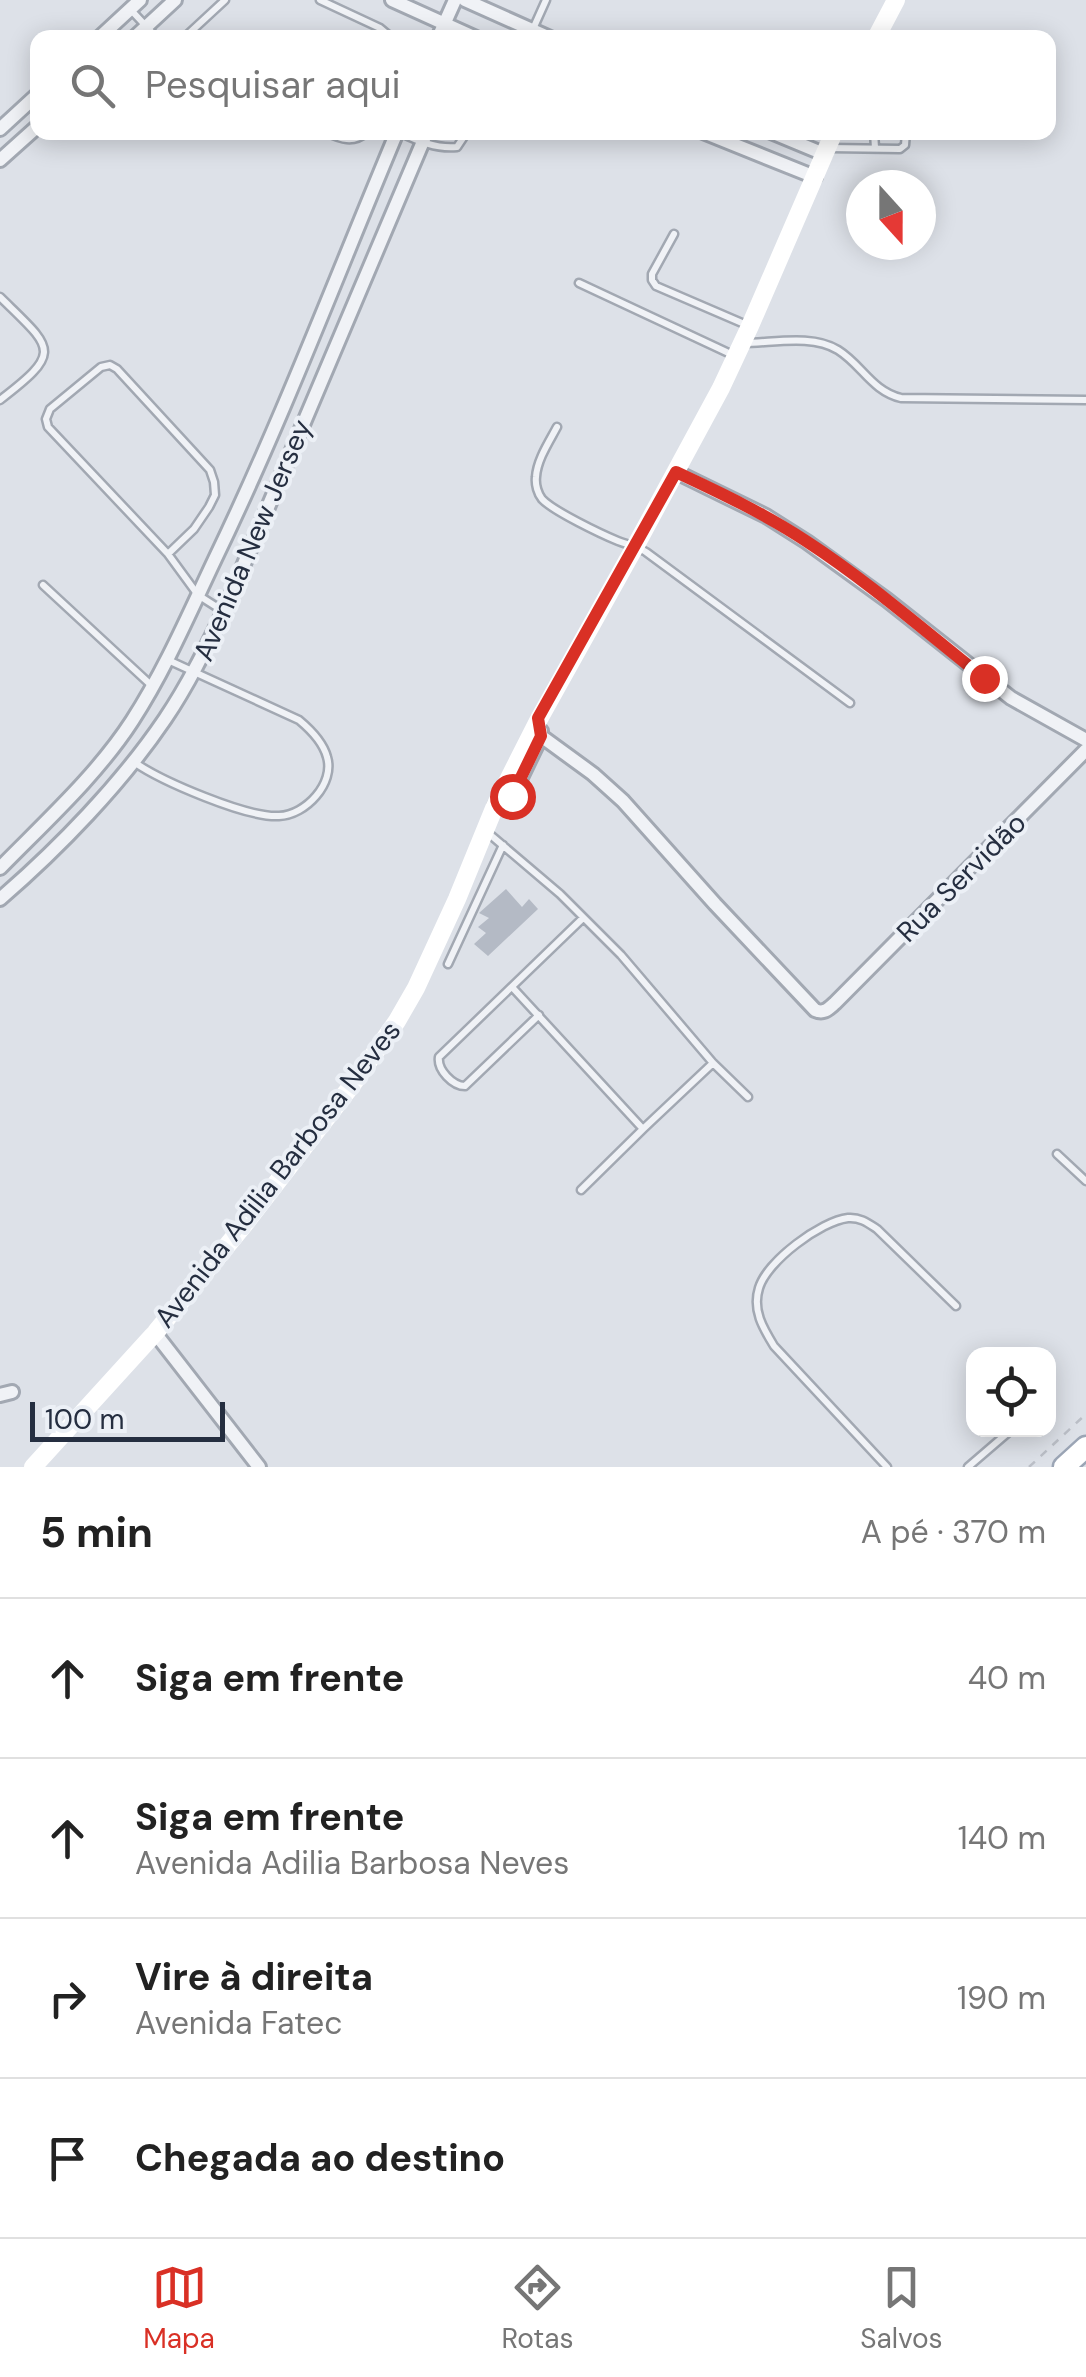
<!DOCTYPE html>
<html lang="pt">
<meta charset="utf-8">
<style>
body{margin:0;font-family:"DM Sans",sans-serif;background:#f6f6f6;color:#222}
.controls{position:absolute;right:30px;bottom:30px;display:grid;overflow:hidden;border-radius:20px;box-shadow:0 5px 25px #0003}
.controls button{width:90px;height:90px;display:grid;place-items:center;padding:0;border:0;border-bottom:2px solid #e0e0e0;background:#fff;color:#222;font:50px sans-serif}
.compass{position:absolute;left:846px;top:170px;width:90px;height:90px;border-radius:50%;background:#fff;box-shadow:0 5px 25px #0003;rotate:159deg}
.scale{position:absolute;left:30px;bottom:25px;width:195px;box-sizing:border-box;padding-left:10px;border:5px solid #252e40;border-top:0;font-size:28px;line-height:35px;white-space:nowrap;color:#252e40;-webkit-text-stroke:8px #ecf0f6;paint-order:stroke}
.stop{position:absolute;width:30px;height:30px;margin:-22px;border:8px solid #d93025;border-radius:50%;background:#fff}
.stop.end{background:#d93025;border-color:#fff;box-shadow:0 2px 10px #0008}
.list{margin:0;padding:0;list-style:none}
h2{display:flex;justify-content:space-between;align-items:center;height:130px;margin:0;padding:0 40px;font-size:42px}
h2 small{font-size:32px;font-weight:400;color:#767676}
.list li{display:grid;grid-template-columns:65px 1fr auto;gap:30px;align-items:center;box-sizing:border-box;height:160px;padding:0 40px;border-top:2px solid #e0e0e0}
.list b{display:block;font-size:38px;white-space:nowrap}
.list p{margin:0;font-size:32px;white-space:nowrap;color:#767676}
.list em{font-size:32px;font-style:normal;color:#767676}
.icon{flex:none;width:55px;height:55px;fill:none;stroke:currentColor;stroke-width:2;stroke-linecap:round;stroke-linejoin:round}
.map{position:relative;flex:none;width:1086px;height:1467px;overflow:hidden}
.search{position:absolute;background:#fff;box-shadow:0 5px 25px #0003;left:30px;right:30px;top:30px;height:110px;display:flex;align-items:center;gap:25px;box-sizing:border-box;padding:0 35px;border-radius:20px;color:#767676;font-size:38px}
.sheet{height:770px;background:#fff}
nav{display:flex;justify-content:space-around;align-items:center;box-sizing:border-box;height:140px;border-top:2px solid #e0e0e0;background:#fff;font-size:28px;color:#767676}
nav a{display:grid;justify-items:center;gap:5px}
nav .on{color:#d93025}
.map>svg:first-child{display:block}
.building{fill:#b4bac5}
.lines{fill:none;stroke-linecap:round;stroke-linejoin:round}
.lane-casing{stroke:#a2a8b2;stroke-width:11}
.street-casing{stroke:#a2a8b2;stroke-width:18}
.primary-casing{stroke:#9ba5b5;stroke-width:25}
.path{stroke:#bbbfc7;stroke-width:2.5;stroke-dasharray:8 8;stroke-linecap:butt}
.lane{stroke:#f0f2f6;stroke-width:6}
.street{stroke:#f0f2f6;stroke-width:12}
.secondary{stroke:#fff;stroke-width:18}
.primary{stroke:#fff;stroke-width:20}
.route{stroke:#d93025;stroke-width:12}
.labels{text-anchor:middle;stroke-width:8;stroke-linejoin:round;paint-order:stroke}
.street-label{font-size:28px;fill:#252e40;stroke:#ecf0f6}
</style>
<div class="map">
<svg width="1086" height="1467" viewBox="0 0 1086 1467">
<rect width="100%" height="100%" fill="#dde1e8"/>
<path class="building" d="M506 889 522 907 529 899 538 909 488 956 474 944 486 933 478 927 489 918 479 913Z"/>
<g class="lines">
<g class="lane-casing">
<path id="lane" d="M320 0 380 28 392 38
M131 10 157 38
M533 29 546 0
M184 38 225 0
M326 132C341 139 353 144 367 132
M399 132C418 141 436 149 457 147L467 132
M874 132 875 148
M829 148 900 149 905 145 906 132
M674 234 652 274V280L656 286 749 326
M579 283 735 356
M0 297C53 349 64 351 0 400
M744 343C773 343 812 334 838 350 862 365 872 391 901 398L1086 400
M557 427C549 442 537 460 536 477 535 485 538 494 542 499 553 511 601 534 618 541 628 545 637 546 646 552L850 703
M168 554 48 427 46 419 50 409 101 367 110 365 117 369 210 470 214 482 215 495 209 507 194 529 168 554 198 595 223 611
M43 585 151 685
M134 762C161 781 247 818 279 816 306 815 335 783 327 757 323 742 311 730 299 720L168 660
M487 832 560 894 621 955 713 1063 748 1097
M448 964 503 845
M512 987 643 1129 713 1063
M539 1015 465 1086C453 1086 437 1070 439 1057L583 918
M1057 1154 1086 1181
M581 1190 643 1129
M887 1467 774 1346C763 1328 752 1310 759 1288 767 1261 821 1221 848 1218 860 1217 868 1223 877 1229L956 1306
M968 1467 1011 1430"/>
</g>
<g class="street-casing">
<path id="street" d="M392 0 476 38
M465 0 550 38
M99 38 140 0
M134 38 175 0
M438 38 455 0
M0 129 38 94
M703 132 815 177
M771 132 824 154
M0 160 38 126
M676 472 766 516 807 542 887 600 1011 698 1086 740
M541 736 593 774 623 801 715 904 815 1010C824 1014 828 1009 835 1003L1086 750
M495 806 512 796 541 736V731
M0 868C45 822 97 775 132 721 165 670 189 614 215 559 282 420 337 275 397 132
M0 899C59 848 121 784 165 719 188 685 206 648 224 611L427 132
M155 1333 259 1467
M0 1395 12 1392"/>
</g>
<g class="primary-casing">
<path id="primary" d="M1064 1467 1086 1447"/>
</g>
<path class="path" d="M1029 1467 1086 1414"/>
<use href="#lane" class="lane"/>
<use href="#street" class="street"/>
<path class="secondary" d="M876 38 896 0
M33 1467 155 1333 244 1225 352 1085 397 1021 416 988 457 899 495 806 539 719 636 545 721 388 750 326 834 132"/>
<use href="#primary" class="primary"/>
</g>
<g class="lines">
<path class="route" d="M512 796 541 736 538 718 676 472C721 493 765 514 806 541 869 582 926 632 984 678"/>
</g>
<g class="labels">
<g class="street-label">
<text transform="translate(252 540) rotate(-67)" y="10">Avenida New Jersey</text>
<text transform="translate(961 877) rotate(-45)" y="10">Rua Servidão</text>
<text transform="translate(277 1174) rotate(-52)" y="10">Avenida Adilia Barbosa Neves</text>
</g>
</g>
</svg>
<div class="controls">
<button><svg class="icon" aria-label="locate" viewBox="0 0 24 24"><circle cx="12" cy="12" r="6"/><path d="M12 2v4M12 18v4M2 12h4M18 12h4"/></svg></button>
</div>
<svg class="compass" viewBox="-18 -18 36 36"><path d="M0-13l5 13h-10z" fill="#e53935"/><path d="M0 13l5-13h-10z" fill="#767676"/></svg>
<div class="scale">100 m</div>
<div class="stop" style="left:512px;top:796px"></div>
<div class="stop end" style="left:984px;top:678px"></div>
<div class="search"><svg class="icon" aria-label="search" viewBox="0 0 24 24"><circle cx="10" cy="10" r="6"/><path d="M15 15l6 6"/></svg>Pesquisar aqui</div>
</div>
<section class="sheet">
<h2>5 min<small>A pé · 370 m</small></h2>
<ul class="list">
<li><svg class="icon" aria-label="ahead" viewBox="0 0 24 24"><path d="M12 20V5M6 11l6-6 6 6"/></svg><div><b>Siga em frente</b></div><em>40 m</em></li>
<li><svg class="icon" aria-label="ahead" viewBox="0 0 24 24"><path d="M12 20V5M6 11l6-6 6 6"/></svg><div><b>Siga em frente</b><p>Avenida Adilia Barbosa Neves</p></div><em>140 m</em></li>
<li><svg class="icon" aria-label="right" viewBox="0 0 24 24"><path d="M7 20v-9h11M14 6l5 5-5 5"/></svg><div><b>Vire à direita</b><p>Avenida Fatec</p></div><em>190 m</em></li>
<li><svg class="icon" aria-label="arrive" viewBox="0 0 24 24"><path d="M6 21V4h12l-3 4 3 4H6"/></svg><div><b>Chegada ao destino</b></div></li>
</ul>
</section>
<nav>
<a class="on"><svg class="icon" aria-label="map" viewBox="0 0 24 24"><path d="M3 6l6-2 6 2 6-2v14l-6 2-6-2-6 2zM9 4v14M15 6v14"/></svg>Mapa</a>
<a><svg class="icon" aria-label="directions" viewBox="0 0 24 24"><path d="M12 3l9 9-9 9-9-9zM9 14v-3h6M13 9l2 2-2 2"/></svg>Rotas</a>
<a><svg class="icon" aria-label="saved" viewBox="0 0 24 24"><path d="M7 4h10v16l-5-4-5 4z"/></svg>Salvos</a>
</nav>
